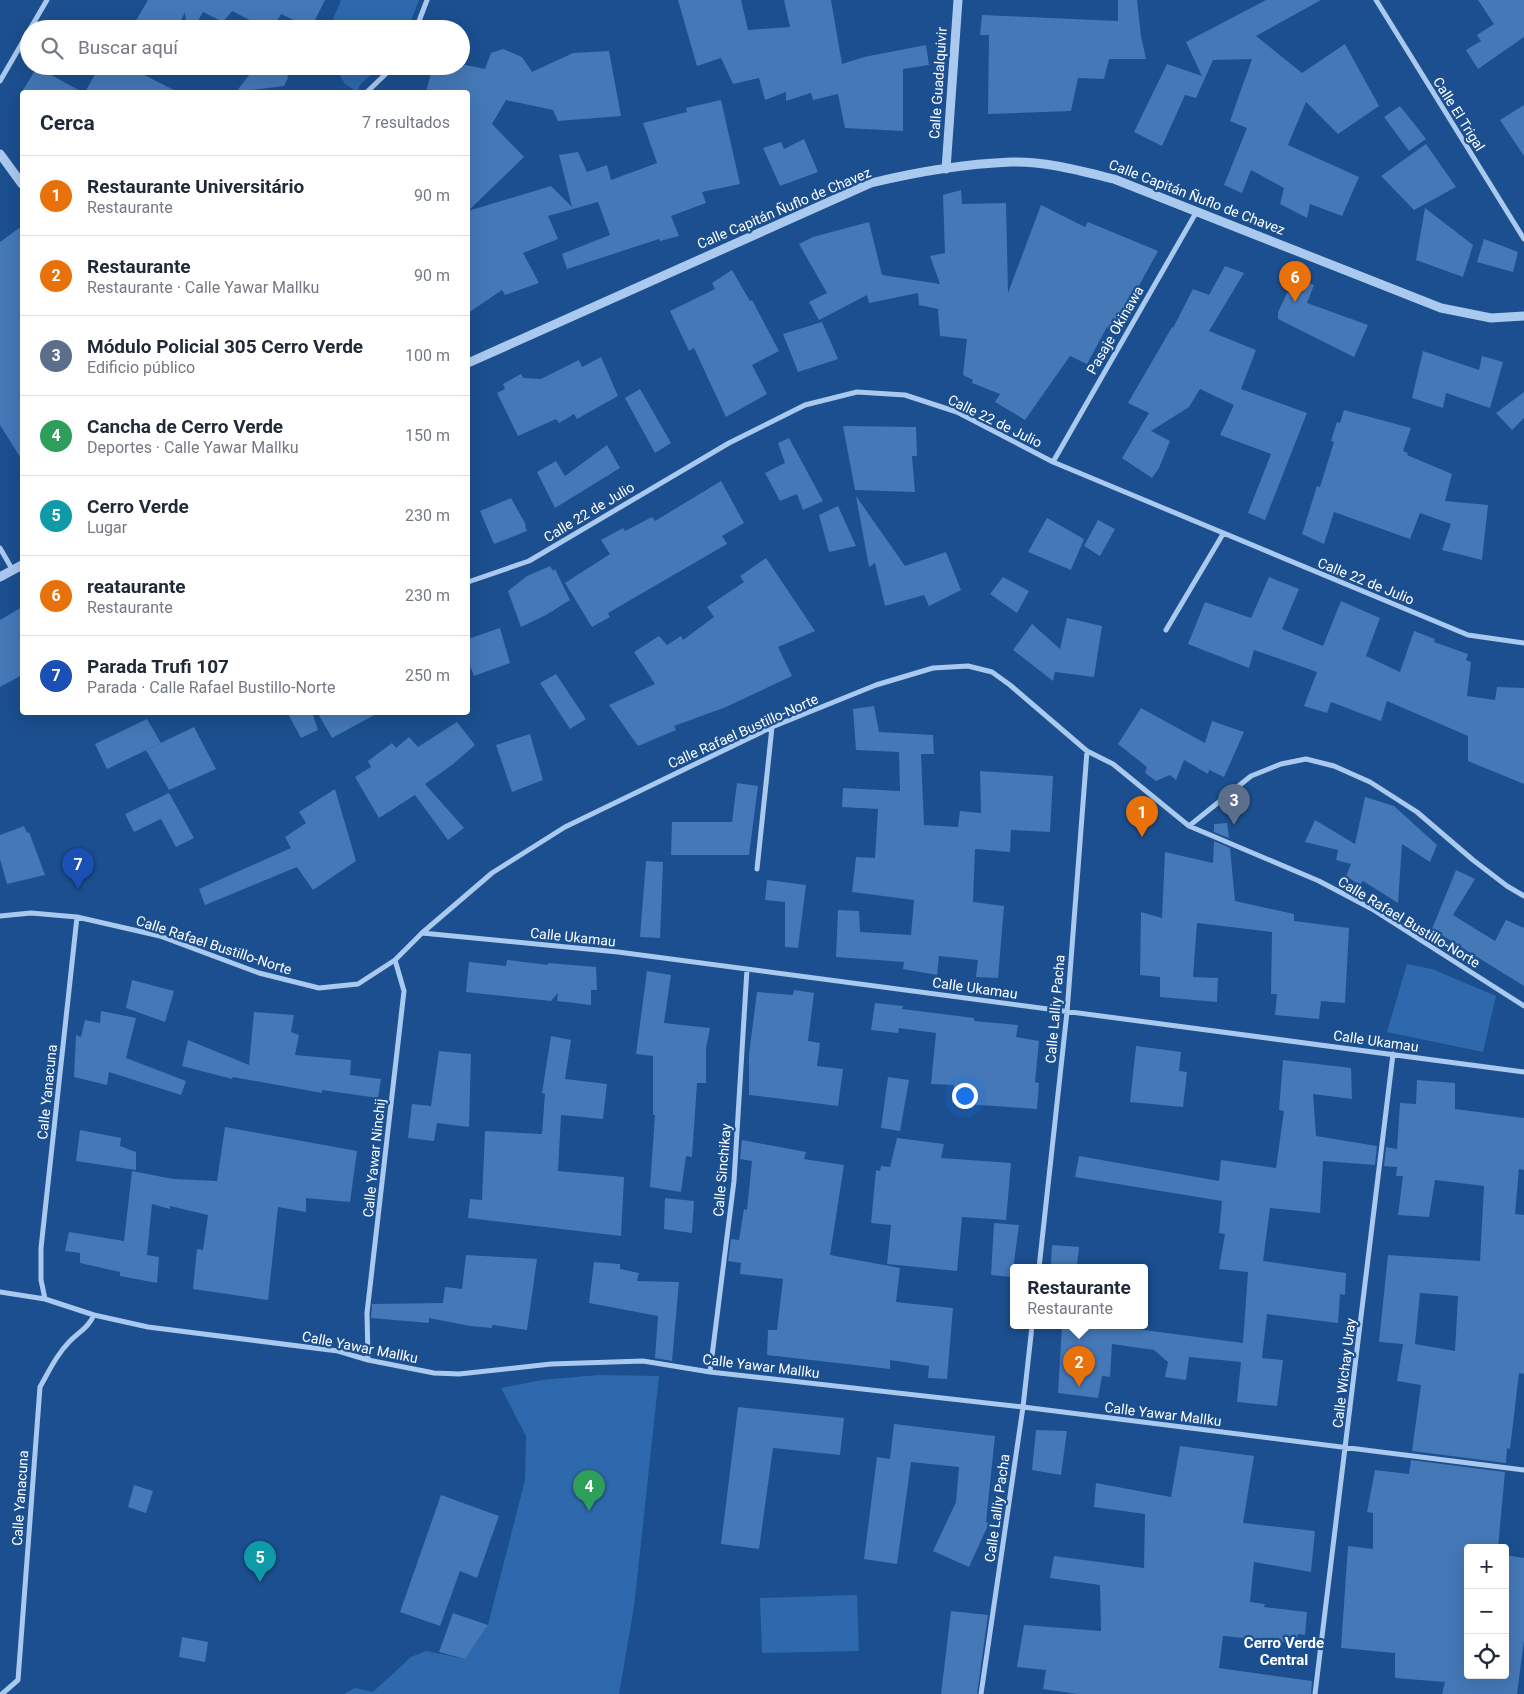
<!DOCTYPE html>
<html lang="es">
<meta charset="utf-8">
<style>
body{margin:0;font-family:Roboto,sans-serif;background:#f6f6f7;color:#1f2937}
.controls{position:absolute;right:15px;bottom:15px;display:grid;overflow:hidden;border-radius:5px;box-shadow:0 5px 20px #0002}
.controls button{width:45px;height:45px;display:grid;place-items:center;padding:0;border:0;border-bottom:1px solid #e0e1e3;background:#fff;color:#1f2937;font:25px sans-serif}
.you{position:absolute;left:964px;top:1095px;width:18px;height:18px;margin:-12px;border:4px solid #fff;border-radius:50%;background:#1a73e8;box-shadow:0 0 0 8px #1a73e833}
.badge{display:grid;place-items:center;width:32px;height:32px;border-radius:50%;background:#0f766e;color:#fff;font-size:16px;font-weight:700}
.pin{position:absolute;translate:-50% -41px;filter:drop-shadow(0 1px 2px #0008)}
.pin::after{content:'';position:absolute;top:26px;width:18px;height:15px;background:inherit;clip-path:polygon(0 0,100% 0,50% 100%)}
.popup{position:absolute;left:1010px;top:1264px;width:138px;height:65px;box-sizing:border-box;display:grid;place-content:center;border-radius:5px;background:#fff;filter:drop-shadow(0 1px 4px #0005);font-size:16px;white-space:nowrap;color:#747a83}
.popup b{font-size:19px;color:#1f2937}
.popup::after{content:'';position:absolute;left:50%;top:100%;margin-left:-10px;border:10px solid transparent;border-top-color:#fff}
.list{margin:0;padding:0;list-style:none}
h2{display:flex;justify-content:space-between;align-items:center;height:65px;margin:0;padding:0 20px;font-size:21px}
h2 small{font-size:16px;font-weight:400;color:#747a83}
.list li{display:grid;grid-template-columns:32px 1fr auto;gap:15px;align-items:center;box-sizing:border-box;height:80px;padding:0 20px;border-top:1px solid #e0e1e3}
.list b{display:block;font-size:19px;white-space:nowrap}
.list p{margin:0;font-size:16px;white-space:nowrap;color:#747a83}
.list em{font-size:16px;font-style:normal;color:#747a83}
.icon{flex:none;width:28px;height:28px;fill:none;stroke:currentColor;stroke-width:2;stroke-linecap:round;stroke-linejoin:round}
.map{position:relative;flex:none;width:1524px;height:1694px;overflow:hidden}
.search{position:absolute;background:#fff;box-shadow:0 5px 20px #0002;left:20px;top:20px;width:450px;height:55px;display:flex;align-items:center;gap:12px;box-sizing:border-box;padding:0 18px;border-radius:28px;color:#747a83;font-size:19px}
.panel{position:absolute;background:#fff;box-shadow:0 5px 20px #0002;left:20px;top:90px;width:450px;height:625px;border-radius:5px}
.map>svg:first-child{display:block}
.green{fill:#2e69ad}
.building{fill:#4478b7;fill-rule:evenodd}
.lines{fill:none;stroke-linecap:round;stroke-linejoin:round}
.minor{stroke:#a9c9ee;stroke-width:5}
.tertiary{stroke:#a9c9ee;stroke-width:9}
.labels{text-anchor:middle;stroke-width:4.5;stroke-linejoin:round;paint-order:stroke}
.street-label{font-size:14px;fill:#fff;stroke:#1b4f8f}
.neighbourhood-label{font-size:15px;font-weight:bold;fill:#fff;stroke:#1b4f8f}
</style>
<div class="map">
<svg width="1524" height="1694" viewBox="0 0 1524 1694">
<rect width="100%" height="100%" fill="#1b4f8f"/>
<path class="green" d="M341 0H419L408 29H329Z
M334 66H380L360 85 357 92 345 84Z
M1407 964 1432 969 1496 996 1483 1052 1387 1032Z
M598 1375 659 1376 634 1607 619 1694H344L355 1688 373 1692 411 1657 426 1651 465 1659 488 1625 525 1480 526 1436 501 1388 542 1380Z
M857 1595 859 1651 762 1653 760 1598Z"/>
<path class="building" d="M148 0H325L311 28 281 14 272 29H268L232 11 223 22 203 12 193 29H187L185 12 177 29H131Z
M678 0H741L748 30 790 27 784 0H831L842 64 864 57 926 45 929 65 903 69V131L845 128 838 94 813 100 811 93 786 101V92L765 100 759 78 733 84 721 58 697 66Z
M1118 0H1137L1141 36 1146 59H1109L1104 79 1078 78 1071 111 988 114 989 35H980L982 15 1118 21Z
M1266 0H1321L1256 36 1302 73 1345 44 1379 106 1338 134 1306 102 1288 145 1359 177 1342 216 1310 204 1307 218 1280 204 1284 188 1251 170 1242 193 1224 185 1247 128 1230 121 1252 59 1213 60 1196 98 1185 95 1162 146 1134 132 1167 64 1202 76 1186 42Z
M1478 0H1524V37L1478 69 1466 50 1481 41 1477 35 1494 24Z
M503 49 522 57 532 72 573 53 609 51 621 116 558 121 553 110 506 100 492 124 524 157 468 211V92H426L433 66H461V64L485 69 491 53Z
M100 66H126L178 92H85Z
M256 66H285L288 78 284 86 236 92Z
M37 67 82 92H22Z
M721 100 740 184 702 192 706 203 671 216 679 236 660 241 659 239 567 269 562 254 610 235 598 202 548 216 558 239 523 253 539 283 505 295 502 290 468 313V211L551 186 572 207 559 155 578 152 587 172 607 165 611 180 657 163 643 123 687 112 686 108Z
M1524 105V156L1500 120Z
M1400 106 1426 139 1409 151 1384 117Z
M804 139 818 172 780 186 763 148 781 142 784 149Z
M1426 144 1456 187 1414 210 1381 176Z
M961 190 962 204 1006 203 1008 293 1041 205 1085 227 1088 222 1158 251 1114 331 1107 327 1087 364 1070 356 1025 420 995 402 1000 394 972 383 973 380 963 375 967 339 940 336 938 309 919 305 918 293 869 303 867 295 819 320 809 302 827 293 799 244 813 237 869 222 882 275 940 284 930 256 945 253 943 195Z
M1425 208 1473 245 1463 277 1416 260Z
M22 226V460L0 425V242Z
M1484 239 1518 252 1513 272 1477 262Z
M1225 266 1244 273 1209 331 1256 350 1241 389 1307 413 1265 520 1248 513 1271 454 1220 435 1234 405 1200 389 1189 407 1151 431 1170 441 1159 468 1152 478 1122 458 1149 413 1128 403 1172 327 1173 328 1193 289 1209 295Z
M732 270 750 301 752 300 779 351 752 365 767 394 726 417 694 348 689 351 670 311 715 289 712 283Z
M1295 277 1314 285 1307 303 1368 325 1354 357 1278 319V312Z
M822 322 838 359 798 372 783 334Z
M1423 351 1479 370 1482 356 1503 362 1490 408 1446 393 1443 408 1412 398Z
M601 357 618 396 577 419 574 414 559 423 556 419 518 436 497 393 505 389 503 384 521 374 523 378 541 379 579 360 582 367Z
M640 389 671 443 655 453 625 398Z
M1524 392V418L1512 430 1496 413Z
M1344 410 1411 428 1403 451 1408 453 1407 455 1452 474 1445 501 1488 505 1482 560 1442 550 1451 524 1420 513 1410 539 1334 512 1324 544 1302 534 1317 486 1320 487 1334 442 1331 441 1337 422 1340 423Z
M843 426 916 427 917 456H912L915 492 855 490Z
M789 438 823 501 803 510 797 494 780 501 765 473 785 463 778 443Z
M607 445 620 468 555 508 537 472 556 461 565 476Z
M721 481 744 523 722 536 727 544 608 613 610 617 592 627 565 583 610 554 601 540 623 528 625 531 652 517 655 521Z
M856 496 905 566 946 552 961 590 929 606 924 595 885 606 875 563 869 567Z
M511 498 526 525 525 526 527 531 494 544 480 511Z
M838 506 856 546 829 552 819 515Z
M1047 518 1084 539 1071 570 1028 552Z
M1098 520 1115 529 1100 556 1084 546Z
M766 558 815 631 778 647 792 676 726 707 674 726 676 730 638 746 609 705 655 684 634 652 659 636 667 645 681 636 683 640 714 617 707 607 744 582 740 576Z
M550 566 553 571 555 569 570 600 546 615 521 627 508 591 527 576Z
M1003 577 1029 591 1017 613 990 594Z
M1269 577 1299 589 1282 629 1323 646 1341 601 1380 618 1366 656 1400 672 1414 631 1435 639 1434 642 1468 654 1466 660 1471 662 1467 696 1495 700 1497 687 1524 688V784L1468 761V736L1387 701 1381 721 1331 702 1327 713 1304 706 1317 672 1254 650 1249 668 1188 644 1205 602 1251 618Z
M22 607V675L0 687V620Z
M1067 618 1102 626 1094 677 1055 672 1053 681 1013 650 1032 624 1060 649Z
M500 628 510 663 474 676 468 661V639Z
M556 674 586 719 570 729 540 683Z
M874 706 879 732 933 735 934 754H921L924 825 958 827 960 811 981 813 980 771 1053 776 1050 832 1011 830 1010 852 975 849 973 902 1004 906 998 978 976 977 978 960 939 956 937 975 903 969 904 962 836 957 838 910 859 911 860 932 911 935 914 900 852 892 856 857 875 858 878 809 842 807 843 788 900 791 899 752 856 750 853 709Z
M1141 708 1205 743 1212 721 1244 732 1224 777 1209 770 1208 774 1184 760 1176 780 1170 775 1156 781 1145 773 1147 767 1118 744Z
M287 712H312L318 730 301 738Z
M317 712H380L332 738Z
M147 719 161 743 107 769 95 744Z
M457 722 475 745 452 765 425 784 464 828 448 840 415 795 379 818 355 777 371 767 368 761 392 743 396 748 409 737 418 747Z
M194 727 216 769 169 790 146 750Z
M530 734 543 780 512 792 496 745Z
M737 783 758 786 749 855H671L672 822H732Z
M335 789 356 861 313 890 297 867 205 905 199 889 291 848 285 837 306 823 299 812Z
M169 793 194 838 176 847 161 819 134 832 125 814Z
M1365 797 1394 806 1437 845 1430 862 1402 844 1398 903 1363 881 1360 885 1346 876 1351 864 1336 860 1338 850 1305 842 1315 820 1355 844Z
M1227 823 1229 838 1214 832V824Z
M24 826 27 833 29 832 45 875 7 884 0 859V835Z
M1214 841 1230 848 1235 901 1294 914V921L1349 928 1345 1003 1321 1001 1319 1019 1275 1015 1277 994H1271L1272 932 1197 923 1193 977 1218 978 1217 1002 1160 997V977L1140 975 1141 912 1162 918 1165 852 1213 863Z
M646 861 663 862 660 938 640 937Z
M1456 870 1475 879 1453 915 1495 941 1506 920 1524 928V986L1432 929Z
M767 880 806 885 798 948 785 947V902L765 900Z
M507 960 548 965V963L596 967 597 990H591V1005L557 1001 558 993 551 1001 466 992 469 962 506 966Z
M647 971 671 975 664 1023 710 1028 706 1048V1083H697L692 1157 686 1156 681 1192 650 1187 655 1115H653V1056L636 1054Z
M132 980 174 991 165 1022 126 1008Z
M794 990 814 993 808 1041 820 1043 817 1066 843 1069 838 1106 749 1095V1054L757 992 793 995Z
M875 1003 903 1006 902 1009 974 1018V1021L1018 1025 1016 1037 1039 1041 1035 1082 1039 1083 1037 1109 952 1103 954 1085 931 1084 936 1033 899 1028 898 1033 871 1030Z
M101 1011 136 1018 126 1058 186 1081 181 1095 109 1072 107 1085 74 1077 76 1035 81 1037 85 1020 100 1023Z
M254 1012 294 1015 291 1032 299 1035 295 1055 351 1060 350 1075 381 1079 378 1098 322 1090V1093L233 1077 232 1079 182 1066 188 1040 249 1065Z
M551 1036 571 1040 565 1079 607 1084 603 1119 561 1115 558 1171 624 1177 621 1236 468 1218 470 1199 482 1200 485 1131 542 1134 545 1094 542 1093Z
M1136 1046 1181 1052 1179 1071 1187 1072 1183 1107 1130 1102Z
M439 1051 471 1054 469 1127 437 1123 434 1141 408 1138 412 1104 431 1106Z
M1283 1060 1351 1068 1352 1099 1313 1094 1316 1136 1377 1146 1375 1165 1323 1161 1320 1213 1270 1208 1263 1261 1346 1273 1345 1295 1340 1294 1338 1323 1267 1314 1262 1358 1283 1360 1277 1406 1237 1402 1241 1362 1189 1357 1186 1380 1165 1377 1168 1362 1154 1350 1112 1344 1110 1377 1102 1376 1098 1398 1058 1393 1062 1326H1113L1243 1343 1248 1272 1219 1269 1225 1234 1219 1233 1222 1201 1075 1177 1079 1156 1219 1181 1221 1160 1276 1168 1284 1111 1279 1110Z
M888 1077 909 1080 900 1131 881 1128Z
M1417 1080 1455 1083V1109L1524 1118V1170L1519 1169 1515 1214 1524 1215V1374L1519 1373 1510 1449 1507 1448 1506 1463 1412 1451 1421 1385 1397 1381 1403 1344 1379 1342 1388 1255 1480 1261 1484 1186 1435 1180 1429 1217 1398 1215 1403 1176H1396L1397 1167 1384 1166 1386 1147 1397 1149 1400 1103 1416 1104ZM1420 1293 1458 1296 1455 1351 1415 1344Z
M225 1127 357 1151 350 1202 306 1198V1212L278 1207 268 1300 193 1289 197 1249 203 1250 208 1215 170 1206V1209L152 1204 147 1255 159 1257 157 1283 120 1276V1272L80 1263V1253L65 1251 69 1232 124 1241 132 1171 173 1179 217 1181Z
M80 1130 121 1138 120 1146 136 1152V1170L76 1161Z
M897 1138 944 1144 941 1158 1011 1163 1006 1220 962 1217 957 1271 887 1264 891 1225 871 1223 876 1170 880 1171 881 1166 890 1167Z
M742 1140 806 1152 804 1159 844 1165 830 1255 900 1268 896 1302 953 1308 947 1379 928 1378 929 1366 890 1360V1369L767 1355 768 1330H777L783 1279 740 1274 741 1263 728 1261 731 1239 739 1240 744 1209 747 1210 752 1161 740 1159Z
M665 1198 694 1201 692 1233 664 1229Z
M994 1223 1019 1225 1012 1277 991 1275Z
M1052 1245 1079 1247 1077 1266 1051 1264Z
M466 1255 537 1259 527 1330 492 1325V1328L470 1326 429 1318V1323L371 1318 372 1304 443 1303 445 1287 462 1289Z
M594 1262 620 1264V1269L639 1273 637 1281 679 1282 672 1361 655 1358 658 1316 589 1303Z
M738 1407 844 1418 840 1455 773 1448 759 1549 721 1544Z
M894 1424 995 1436 986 1522 989 1523 969 1567 933 1551 956 1502 959 1467 911 1462 897 1564 864 1559 877 1457 890 1459Z
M1036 1430 1067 1431 1061 1475 1032 1470Z
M1180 1446 1254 1456 1243 1523 1315 1531 1311 1572 1254 1562 1250 1602 1265 1604 1264 1607 1307 1612 1305 1635 1298 1634 1296 1643 1223 1636 1219 1668 1312 1681 1311 1694H1078L1043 1689 1046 1670 1017 1667 1024 1625 1101 1631 1100 1585 1050 1578 1054 1556 1144 1568 1145 1514 1094 1507 1096 1483 1171 1497Z
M1411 1460 1505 1472 1498 1548H1468V1675H1505V1555L1524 1558V1640L1517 1694H1442L1445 1682 1395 1678V1653L1341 1648 1348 1546 1373 1549V1513L1367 1512 1375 1470 1409 1474Z
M134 1485 153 1491 146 1513 128 1507Z
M441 1495 499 1516 477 1578 460 1571 440 1626 400 1612Z
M951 1611 988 1615 977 1694H941Z
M453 1613 488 1625 465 1659 439 1652Z
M182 1637 208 1642 205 1662 179 1657Z"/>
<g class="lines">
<path class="minor" d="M1376 0 1524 239
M30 29 47 0
M416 29 427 0
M0 81 29 31
M367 92 394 66
M1053 462 1197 211
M0 548 12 569
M468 582 529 561 729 443 805 405 857 392 905 395 957 412 1053 462 1468 635 1524 643
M1166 630 1223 534
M1189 826 1251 776 1281 764 1306 759 1334 766 1370 782 1417 812 1473 860 1507 886 1524 896
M757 869 772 727
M0 916 31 913 77 917 160 936 259 973 319 988 358 984 395 960 422 933 492 873 565 827 772 727 876 685 933 668 968 666 992 672 1010 685 1087 751 1113 764 1189 826 1319 881 1372 909 1524 1006
M422 933 618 952 1524 1072
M1039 1268 1067 1012 1087 751
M0 1292 45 1299 94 1315 148 1327 338 1351 368 1360 434 1373 459 1374 551 1364 643 1361 710 1372 1023 1407 1524 1470
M45 1299 41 1280V1248L77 917
M368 1360 367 1313 404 991 395 960
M710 1372 734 1181 747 969
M2 1694 18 1680 40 1387C49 1371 57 1354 70 1341 80 1331 88 1328 94 1315
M981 1694 1023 1407 1032 1326
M1315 1694 1393 1054"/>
<path class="tertiary" d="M0 154 22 184
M946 169 958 0
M468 363 871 183C916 172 964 164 1011 162 1046 161 1081 171 1114 179L1441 308 1491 318 1524 316
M0 577 22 565"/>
</g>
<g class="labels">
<g class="street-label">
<text transform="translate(938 83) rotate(-86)" y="5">Calle Guadalquivir</text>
<text transform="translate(1459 114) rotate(58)" y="5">Calle El Trigal</text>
<text transform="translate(1197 197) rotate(21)" y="5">Calle Capitán Ñuflo de Chavez</text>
<text transform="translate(784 208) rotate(-23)" y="5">Calle Capitán Ñuflo de Chavez</text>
<text transform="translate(1115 330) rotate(-60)" y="5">Pasaje Okinawa</text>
<text transform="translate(995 421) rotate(26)" y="5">Calle 22 de Julio</text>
<text transform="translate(589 512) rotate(-31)" y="5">Calle 22 de Julio</text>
<text transform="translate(1366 581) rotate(22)" y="5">Calle 22 de Julio</text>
<text transform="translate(743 731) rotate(-24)" y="5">Calle Rafael Bustillo-Norte</text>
<text transform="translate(1409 922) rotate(31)" y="5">Calle Rafael Bustillo-Norte</text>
<text transform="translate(573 937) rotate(6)" y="5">Calle Ukamau</text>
<text transform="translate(214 945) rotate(18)" y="5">Calle Rafael Bustillo-Norte</text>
<text transform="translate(975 988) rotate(8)" y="5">Calle Ukamau</text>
<text transform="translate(1055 1009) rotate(-85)" y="5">Calle Lalliy Pacha</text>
<text transform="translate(1376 1041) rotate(8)" y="5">Calle Ukamau</text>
<text transform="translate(47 1092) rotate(-84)" y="5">Calle Yanacuna</text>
<text transform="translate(374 1158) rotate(-84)" y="5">Calle Yawar Ninchij</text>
<text transform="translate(722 1170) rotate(-85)" y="5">Calle Sinchikay</text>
<text transform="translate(360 1347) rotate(11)" y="5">Calle Yawar Mallku</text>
<text transform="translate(761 1366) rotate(7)" y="5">Calle Yawar Mallku</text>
<text transform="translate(1344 1373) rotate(-83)" y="5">Calle Wichay Uray</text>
<text transform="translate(1163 1414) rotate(7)" y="5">Calle Yawar Mallku</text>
<text transform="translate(20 1498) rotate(-86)" y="5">Calle Yanacuna</text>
<text transform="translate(997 1508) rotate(-82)" y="5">Calle Lalliy Pacha</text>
</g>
<g class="neighbourhood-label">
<text x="1284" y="1648">Cerro Verde<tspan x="1284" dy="17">Central</tspan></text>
</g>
</g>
</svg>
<div class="controls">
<button>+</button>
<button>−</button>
<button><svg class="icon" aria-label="locate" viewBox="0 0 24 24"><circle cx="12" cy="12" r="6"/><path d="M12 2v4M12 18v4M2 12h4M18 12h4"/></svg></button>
</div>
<div class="you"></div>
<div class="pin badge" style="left:1142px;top:837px;background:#e8710a">1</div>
<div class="pin badge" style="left:1079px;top:1387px;background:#e8710a">2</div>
<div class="popup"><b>Restaurante</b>Restaurante</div>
<div class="pin badge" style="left:1234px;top:825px;background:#5c6f8a">3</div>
<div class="pin badge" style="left:589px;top:1511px;background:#2e9e5b">4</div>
<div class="pin badge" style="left:260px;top:1582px;background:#0f9aa8">5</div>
<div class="pin badge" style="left:1295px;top:302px;background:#e8710a">6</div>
<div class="pin badge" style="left:78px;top:889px;background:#1a4fb4">7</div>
<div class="search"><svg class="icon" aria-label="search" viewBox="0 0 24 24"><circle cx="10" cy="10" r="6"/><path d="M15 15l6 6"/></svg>Buscar aquí</div>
<section class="panel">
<h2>Cerca<small>7 resultados</small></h2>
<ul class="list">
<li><span class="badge" style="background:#e8710a">1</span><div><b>Restaurante Universitário</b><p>Restaurante</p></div><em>90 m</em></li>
<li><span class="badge" style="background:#e8710a">2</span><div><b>Restaurante</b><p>Restaurante · Calle Yawar Mallku</p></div><em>90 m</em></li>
<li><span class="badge" style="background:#5c6f8a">3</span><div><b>Módulo Policial 305 Cerro Verde</b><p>Edificio público</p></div><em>100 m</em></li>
<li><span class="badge" style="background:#2e9e5b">4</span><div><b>Cancha de Cerro Verde</b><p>Deportes · Calle Yawar Mallku</p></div><em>150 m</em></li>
<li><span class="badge" style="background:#0f9aa8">5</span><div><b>Cerro Verde</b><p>Lugar</p></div><em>230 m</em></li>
<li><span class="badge" style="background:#e8710a">6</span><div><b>reataurante</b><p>Restaurante</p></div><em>230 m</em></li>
<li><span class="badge" style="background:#1a4fb4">7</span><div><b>Parada Trufi 107</b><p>Parada · Calle Rafael Bustillo-Norte</p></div><em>250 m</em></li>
</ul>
</section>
</div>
